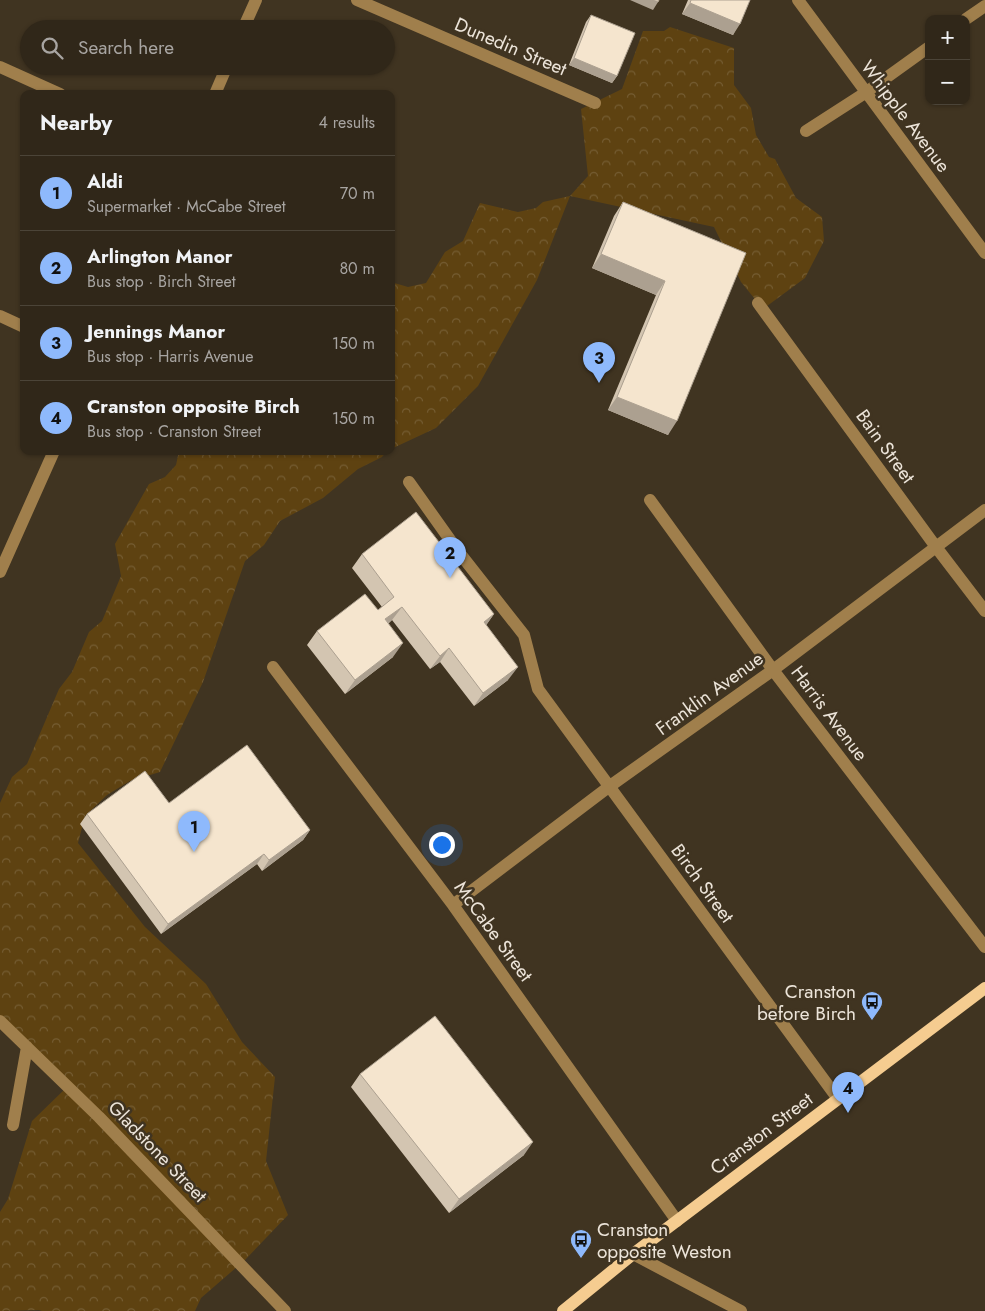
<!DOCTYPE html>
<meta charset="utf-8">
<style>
body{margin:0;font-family:Jost,sans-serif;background:#3c3326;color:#f1f3f6}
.controls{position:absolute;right:15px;top:15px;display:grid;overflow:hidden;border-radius:10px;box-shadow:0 1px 4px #0004}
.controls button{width:45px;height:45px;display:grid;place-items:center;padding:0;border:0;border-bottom:1px solid #4b4438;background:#302719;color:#f1f3f6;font:25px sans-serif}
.you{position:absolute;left:441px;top:844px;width:18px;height:18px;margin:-12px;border:4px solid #fff;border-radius:50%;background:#1a73e8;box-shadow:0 0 0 8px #1a73e833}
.badge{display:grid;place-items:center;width:32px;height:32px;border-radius:50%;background:#8eb9fc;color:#111;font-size:16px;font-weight:700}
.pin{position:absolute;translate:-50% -41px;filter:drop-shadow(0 1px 2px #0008)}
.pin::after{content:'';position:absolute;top:26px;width:18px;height:15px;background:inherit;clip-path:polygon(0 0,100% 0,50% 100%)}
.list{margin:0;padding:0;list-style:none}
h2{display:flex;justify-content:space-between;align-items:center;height:65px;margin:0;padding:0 20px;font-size:21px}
h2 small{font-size:16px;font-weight:400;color:#a8a5a2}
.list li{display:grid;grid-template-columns:32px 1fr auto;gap:15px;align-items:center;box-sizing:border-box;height:75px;padding:0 20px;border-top:1px solid #4b4438}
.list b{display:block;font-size:19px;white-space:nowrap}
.list p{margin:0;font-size:16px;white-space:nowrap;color:#a8a5a2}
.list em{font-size:16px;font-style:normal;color:#a8a5a2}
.icon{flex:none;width:28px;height:28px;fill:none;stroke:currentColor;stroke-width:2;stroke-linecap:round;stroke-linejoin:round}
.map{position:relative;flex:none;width:985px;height:1311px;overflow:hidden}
.search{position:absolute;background:#302719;box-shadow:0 1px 4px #0004;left:20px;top:20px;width:375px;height:55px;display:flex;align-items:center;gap:12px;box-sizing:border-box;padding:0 18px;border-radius:28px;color:#a8a5a2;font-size:19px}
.panel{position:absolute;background:#302719;box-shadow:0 1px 4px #0004;left:20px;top:90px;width:375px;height:365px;border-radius:10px}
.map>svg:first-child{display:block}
.forest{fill:url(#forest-crowns)}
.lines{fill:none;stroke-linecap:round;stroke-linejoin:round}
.minor{stroke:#a07f4c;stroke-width:12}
.major{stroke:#f5cc90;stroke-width:12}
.wall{fill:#d3c5b1}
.shaded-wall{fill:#aca090}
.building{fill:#f5e5ce;stroke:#aca090}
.labels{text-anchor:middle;stroke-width:5;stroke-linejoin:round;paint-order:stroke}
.street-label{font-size:19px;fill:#ece4d9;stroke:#403421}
.poi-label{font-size:19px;fill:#ece4d9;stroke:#403421;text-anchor:end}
</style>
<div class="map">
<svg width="985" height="1311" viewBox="0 0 985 1311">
<defs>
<pattern id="forest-crowns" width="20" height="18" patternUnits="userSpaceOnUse" patternTransform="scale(1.25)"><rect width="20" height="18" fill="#5e4211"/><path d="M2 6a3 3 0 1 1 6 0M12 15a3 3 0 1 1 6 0" fill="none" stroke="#755d33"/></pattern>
</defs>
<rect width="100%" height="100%" fill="#403421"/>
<path class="forest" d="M670 27 734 48V85L751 108 756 135 769 157 775 159 777 163 796 198 822 217 824 241 805 278 763 309 741 282 714 227 570 196 537 280 478 386 436 428 391 449V282L408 287 426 283 445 252 463 241 480 203 518 212 536 208 543 202 570 196 588 176 581 109 622 89 643 31H664Z
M179 451H387L382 457 358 469 323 498 280 521 264 545 245 561 203 682 160 772 130 781 107 795 85 816 78 843 145 927 206 984 242 1042 275 1077 266 1161 288 1215 245 1260 201 1298 195 1311H42L39 1310 0 1311V1212L8 1199 32 1121 67 1087 0 1017V803L12 777 27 764 59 689 72 672 89 632 102 621 121 576 115 544 149 484 165 477 176 465Z"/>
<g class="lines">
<path class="minor" d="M357 0 595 103
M798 0 985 253
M966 19 985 6
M243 29 256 0
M0 67 60 94
M215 94 227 66
M806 131 865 93 929 47
M758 303 936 547 985 611
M0 316 24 327
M409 482 458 551 524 635 538 689 838 1099
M650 500 773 670 985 947
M0 572 54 451
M273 667 453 905 677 1221
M453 905 610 786 773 670 985 510
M0 1021 99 1117 285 1311
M13 1125 27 1047
M633 1254 741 1311"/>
<path class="major" d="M563 1311 633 1254 985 988"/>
</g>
<path class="wall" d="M688 0H750L733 35 682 14Z
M591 15 617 76 612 83 569 65 586 22Z
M623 202 746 253 668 435 608 410 656 295 592 268 614 216Z
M362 554 494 614 486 625 508 680 474 706 440 662 430 669 392 620 388 624 393 657 345 694 307 645 317 631 378 610 382 607 352 568Z
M169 803 310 830 303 840 262 871 257 864 161 934 80 824 87 814Z
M360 1074 524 1155 449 1213 351 1087Z"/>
<path class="shaded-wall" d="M630 0H652L658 2 653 10Z
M690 3 740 24 733 35 682 14Z
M574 58 617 76 612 83 569 65Z
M601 254 665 281 656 295 592 268Z
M617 397 677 421 668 435 608 410Z
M402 607 392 620 375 633 385 619Z
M494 614 485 627 484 622Z
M403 643 393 657 345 694 355 680Z
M449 648 440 662 430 669 440 656Z
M518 667 508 680 474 706 483 693Z
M310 830 303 840 262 871 269 860Z
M264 854 257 864 161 934 168 924Z
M533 1142 524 1155 449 1213 459 1199Z"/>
<path class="building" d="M652 0H659L658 2Z
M691 0H750L740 24 690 3Z
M591 15 635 33 617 76 574 58Z
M623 202 746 253 677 421 617 397 665 281 601 254Z
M416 512 494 614 484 622 518 667 483 693 449 648 440 656 402 607 385 619 403 643 355 680 317 631 365 594 378 610 394 597 362 554Z
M247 745 310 830 269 860 264 854 168 924 87 814 145 771 169 803Z
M435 1016 533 1142 459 1199 360 1074Z"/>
<defs>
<g id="bus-pin" transform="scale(1.125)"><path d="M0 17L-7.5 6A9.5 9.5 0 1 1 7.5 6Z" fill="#8eb9fc" stroke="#403421"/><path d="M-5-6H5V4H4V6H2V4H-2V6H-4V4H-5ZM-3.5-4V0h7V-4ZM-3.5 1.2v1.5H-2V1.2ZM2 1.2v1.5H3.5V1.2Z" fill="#111"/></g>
</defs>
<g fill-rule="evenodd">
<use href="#bus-pin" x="872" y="1002"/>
<use href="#bus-pin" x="581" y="1240"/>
</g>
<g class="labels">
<g class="street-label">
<text transform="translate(511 46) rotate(23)" y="7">Dunedin Street</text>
<text transform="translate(906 116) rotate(53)" y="7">Whipple Avenue</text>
<text transform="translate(886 446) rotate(54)" y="7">Bain Street</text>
<text transform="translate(709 693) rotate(-36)" y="7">Franklin Avenue</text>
<text transform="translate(830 713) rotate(53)" y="7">Harris Avenue</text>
<text transform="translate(703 883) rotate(54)" y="7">Birch Street</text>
<text transform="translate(494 931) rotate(54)" y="7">McCabe Street</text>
<text transform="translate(761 1133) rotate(-37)" y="7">Cranston Street</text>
<text transform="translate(158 1151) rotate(46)" y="7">Gladstone Street</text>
</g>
<g class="poi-label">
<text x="856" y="998">Cranston<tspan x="856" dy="22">before Birch</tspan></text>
<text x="597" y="1236" text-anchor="start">Cranston<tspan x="597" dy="22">opposite Weston</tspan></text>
</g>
</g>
</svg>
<div class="controls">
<button>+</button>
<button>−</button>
</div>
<div class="you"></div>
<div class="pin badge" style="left:194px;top:852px">1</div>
<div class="pin badge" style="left:450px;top:578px">2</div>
<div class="pin badge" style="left:599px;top:383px">3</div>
<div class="pin badge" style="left:848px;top:1113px">4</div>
<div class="search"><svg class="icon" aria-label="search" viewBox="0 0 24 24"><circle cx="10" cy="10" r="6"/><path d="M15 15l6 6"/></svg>Search here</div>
<section class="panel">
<h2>Nearby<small>4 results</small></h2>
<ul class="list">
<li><span class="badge">1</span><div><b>Aldi</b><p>Supermarket · McCabe Street</p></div><em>70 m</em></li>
<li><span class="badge">2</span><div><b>Arlington Manor</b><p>Bus stop · Birch Street</p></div><em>80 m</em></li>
<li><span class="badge">3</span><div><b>Jennings Manor</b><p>Bus stop · Harris Avenue</p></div><em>150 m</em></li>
<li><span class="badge">4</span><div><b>Cranston opposite Birch</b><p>Bus stop · Cranston Street</p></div><em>150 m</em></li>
</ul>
</section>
</div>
